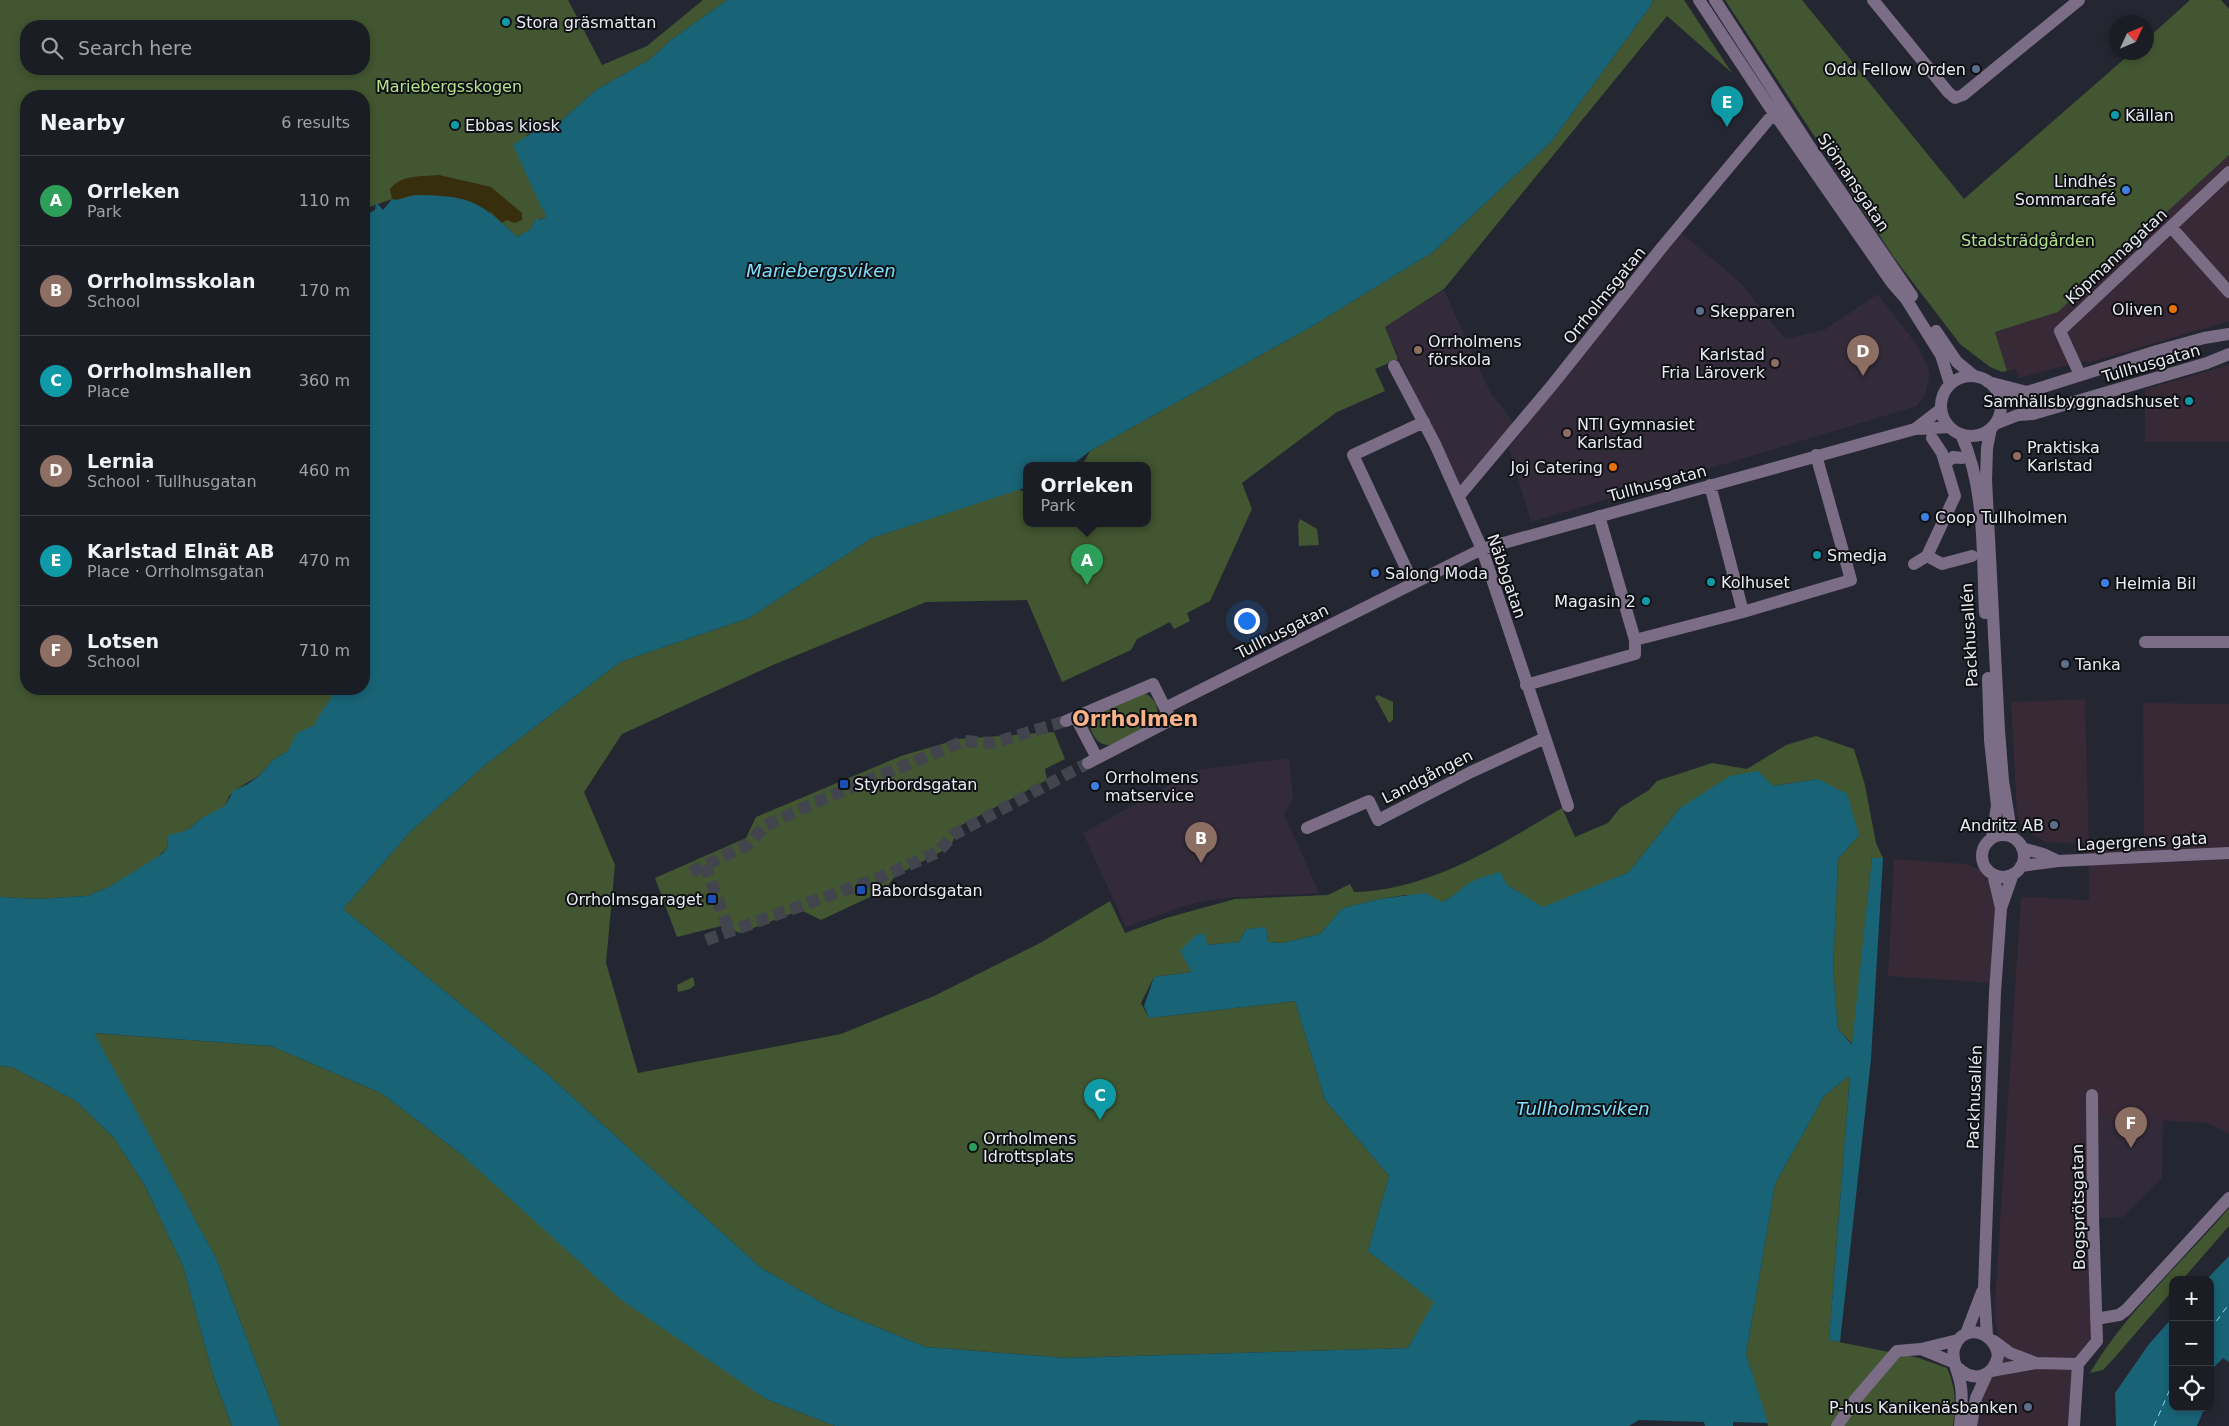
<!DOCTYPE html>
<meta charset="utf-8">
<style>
body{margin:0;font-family:"DejaVu Sans",sans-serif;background:#24262d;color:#f1f3f6}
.controls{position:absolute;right:15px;bottom:15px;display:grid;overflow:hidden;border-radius:10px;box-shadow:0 2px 8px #0003}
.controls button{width:45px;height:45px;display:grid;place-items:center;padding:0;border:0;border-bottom:1px solid #393b42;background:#1b1d25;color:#f1f3f6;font:25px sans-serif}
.compass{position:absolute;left:2109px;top:15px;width:45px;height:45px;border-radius:50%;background:#1b1d25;box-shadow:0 2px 8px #0003;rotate:46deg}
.you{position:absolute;left:1246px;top:620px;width:18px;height:18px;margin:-12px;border:4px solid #fff;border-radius:50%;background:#1a73e8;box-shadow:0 0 0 8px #1a73e833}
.badge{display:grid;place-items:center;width:32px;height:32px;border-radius:50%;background:#2563eb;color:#fff;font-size:16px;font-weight:700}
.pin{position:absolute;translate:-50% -41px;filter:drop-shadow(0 1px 2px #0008)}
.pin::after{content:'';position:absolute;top:26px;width:18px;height:15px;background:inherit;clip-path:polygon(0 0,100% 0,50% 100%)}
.popup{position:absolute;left:1023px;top:462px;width:128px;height:65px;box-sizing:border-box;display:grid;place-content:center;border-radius:10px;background:#1b1d25;filter:drop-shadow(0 1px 4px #0005);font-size:16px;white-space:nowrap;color:#a0a2a7}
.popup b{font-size:19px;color:#f1f3f6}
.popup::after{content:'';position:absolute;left:50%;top:100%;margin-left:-10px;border:10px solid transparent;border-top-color:#1b1d25}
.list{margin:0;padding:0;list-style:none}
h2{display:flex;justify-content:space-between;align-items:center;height:65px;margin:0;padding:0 20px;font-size:21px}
h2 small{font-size:16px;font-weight:400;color:#a0a2a7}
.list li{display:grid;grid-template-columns:32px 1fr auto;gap:15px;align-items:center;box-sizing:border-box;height:90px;padding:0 20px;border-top:1px solid #393b42}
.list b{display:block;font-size:19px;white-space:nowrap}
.list p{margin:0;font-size:16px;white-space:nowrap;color:#a0a2a7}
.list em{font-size:16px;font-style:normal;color:#a0a2a7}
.icon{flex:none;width:28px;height:28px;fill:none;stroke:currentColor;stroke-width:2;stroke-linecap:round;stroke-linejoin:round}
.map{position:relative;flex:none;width:2229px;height:1426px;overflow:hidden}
.search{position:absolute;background:#1b1d25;box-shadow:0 2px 8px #0003;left:20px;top:20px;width:350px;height:55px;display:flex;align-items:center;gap:12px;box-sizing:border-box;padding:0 18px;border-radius:20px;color:#a0a2a7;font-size:19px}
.panel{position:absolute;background:#1b1d25;box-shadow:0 2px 8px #0003;left:20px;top:90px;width:350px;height:605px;border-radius:20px}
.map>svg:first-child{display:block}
.commercial{fill:#372936}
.education{fill:#332b3a}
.green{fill:#415631;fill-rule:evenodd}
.sand{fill:#372e0e}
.water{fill:#196377}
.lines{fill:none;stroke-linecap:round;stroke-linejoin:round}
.ferry{stroke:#80e0fe;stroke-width:1;stroke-dasharray:6 5;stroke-linecap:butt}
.minor-tunnel{stroke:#42444e;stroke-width:12;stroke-dasharray:12 6;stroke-linecap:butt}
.minor{stroke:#7c6d87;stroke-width:12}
.culture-dot{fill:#0f9aa8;stroke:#0f1014;stroke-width:2}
.service-dot{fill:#5c6f8a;stroke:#0f1014;stroke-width:2}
.shop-dot{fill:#3f7fe0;stroke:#0f1014;stroke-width:2}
.food-dot{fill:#e8710a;stroke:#0f1014;stroke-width:2}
.education-dot{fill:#8d6e63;stroke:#0f1014;stroke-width:2}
.transit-dot{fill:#1a4fb4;stroke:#0f1014;stroke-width:2}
.leisure-dot{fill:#2e9e5b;stroke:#0f1014;stroke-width:2}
.labels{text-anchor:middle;stroke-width:4;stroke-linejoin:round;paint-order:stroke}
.poi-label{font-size:16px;fill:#e9ebf2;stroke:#0f1014;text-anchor:start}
.park-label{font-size:16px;fill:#b1e28c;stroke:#0f1014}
.street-label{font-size:16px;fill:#e9ebf2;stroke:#0f1014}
.water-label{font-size:18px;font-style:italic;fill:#80e0fe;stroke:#0f1014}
.district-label{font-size:21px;font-weight:bold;fill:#fab389;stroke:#0f1014}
</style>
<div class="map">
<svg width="2229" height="1426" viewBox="0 0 2229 1426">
<rect width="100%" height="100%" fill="#242731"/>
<path class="commercial" d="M2229 155V321L2091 362H2080L2019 378 2016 369 2007 371 1995 332 2058 312Z
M2229 365V442H2145V389Z
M2085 699 2089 848 2144 847 2143 703 2229 704V1134L2208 1123 2099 1117 2097 1218 2102 1327 2085 1345 2074 1371 2070 1426H1977L1980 1399 2004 1354 1995 1323V1302L2021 897 2089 900V870L2085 844 2045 842 2024 829 2017 815 2011 702Z
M1894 859 1966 864 1980 870 1991 884 1997 909 1992 983 1888 976Z"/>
<path class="education" d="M1679 231 1740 282 1785 339 1824 330 1878 294 1919 348 1930 373 1925 395 1917 406 1531 522 1509 448Z
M1444 290 1490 392 1516 426 1459 492 1385 327Z
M1289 758 1293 797 1284 814 1319 893 1237 897 1209 900 1184 906 1126 927 1083 833 1197 770Z
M2099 1117 2163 1119 2162 1178 2123 1217 2097 1218Z"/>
<path class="green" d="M0 0H568L602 65 647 46 703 0H727L671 40 649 60 596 90 562 120 542 127 526 136 546 214V217L539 220 536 219 531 229 517 237C494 215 481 202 448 196L396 200 392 199 364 209V96H26V689H333V698L315 725 288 751 272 761 260 775 237 789 229 796 226 805 216 812 199 820 188 830 167 838 168 847 156 859 109 887 87 896 37 899 0 897ZM26 26H364V69H26Z
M1653 0H1684L1732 73 1667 16 1444 289 1385 327 1398 359 1375 369 1385 391 1337 412 1242 483 1252 509 1210 601 1187 613 1190 621 1174 629 1170 622 1137 639 1131 650 1062 682 1027 600 926 602 773 665 622 734 584 792 615 865 606 963 638 1073 841 1034 934 996 1040 943 1110 901 1125 933 1166 918 1235 899 1328 895 1350 884 1354 892C1430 890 1498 846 1562 808L1575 837 1608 823 1620 808 1649 790 1657 781 1712 763 1747 769 1786 745 1816 736 1854 749 1865 785 1876 843 1883 858H1872L1853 1045 1838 1029 1833 969 1838 859 1859 835 1818 779 1773 786 1680 808 1629 872 1543 908 1507 885H1466L1456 895 1442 902 1406 895 1380 899 1343 908 1320 934 1283 943 1268 942 1266 928 1246 929 1239 942 1207 945 1192 972 1154 977 1141 1003 1149 1018 1295 1001 1325 1100 1389 1176 1368 1251 1435 1302 1408 1348 1065 1358 926 1347 835 1310 761 1268 546 1073 343 909 410 832 485 765 620 662 749 618 872 538 1019 489 1027 494V524H1147V466H1082L1090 451 1309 328 1433 252 1551 142 1650 7Z
M1725 0H1802L1964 199 2131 53 2146 52 2147 39 2190 0H2221L2229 9V155L2058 312 1995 332 2007 371 2002 372 1990 367 1960 344 1895 259Z
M1300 519 1317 529 1319 545 1299 546 1298 525Z
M1144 693C1157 698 1162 714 1153 724L1109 745C1098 745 1094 737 1090 728L1096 714Z
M1378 695 1393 702V720L1389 723 1375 697Z
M1054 732 1065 759 1045 769 1047 780 960 826 950 847 895 876 885 890 821 920 801 910 740 933 721 926 677 937 655 878 746 838 756 817 901 756 959 739Z
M693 977 695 985 690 989 678 992 677 985Z
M93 1033 271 1046 381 1093 461 1154 766 1399 835 1426H280L217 1260Z
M0 1066 12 1067 76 1101 115 1139 145 1186 183 1266 214 1378 232 1426H0Z
M1850 1075 1829 1340 1919 1358 1947 1368C1956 1388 1956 1404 1953 1426H1768L1746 1354 1775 1184 1824 1096Z
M2229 1208V1226L2182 1280H2173V1290L2116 1356 2103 1370 2090 1373C2124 1314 2184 1261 2229 1208Z"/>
<path class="sand" d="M439 175 491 187 522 213V220L515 223 507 220 502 223 492 213 414 195 396 200 392 199 390 189C402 174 421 177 439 175Z"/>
<path class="water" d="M727 0H1653L1650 7 1551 142 1433 252 1309 328 1090 451 1071 466H1027V487L872 538 749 618 620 662 485 765 410 832 343 909 546 1073 761 1268 835 1310 926 1347 1065 1358 1408 1348 1434 1302 1368 1251 1389 1176 1325 1100 1295 1001 1149 1018 1144 1006 1154 977 1192 972 1180 951 1196 935 1205 934 1207 945 1239 942 1246 929 1266 927 1268 942 1283 943 1320 934 1343 908 1380 899 1425 893 1442 902C1453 897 1456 893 1465 886 1475 878 1488 876 1500 872L1507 885 1543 907 1629 872 1680 808 1730 776 1758 771 1773 786 1818 779 1847 794 1859 835 1838 859 1833 969 1838 1029 1852 1045 1872 858H1883L1871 1059 1840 1342 1829 1340 1850 1075 1824 1096 1775 1184 1746 1354 1768 1423 1733 1422V1426H1705L1704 1422 1639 1420 1629 1426H835L766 1399 620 1299 461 1154 381 1093 271 1046 94 1033 217 1260 280 1426H232L214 1378 183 1266 145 1186 115 1139 76 1101 12 1067 0 1066V897L37 899 87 896 109 887 162 854 168 847 167 838 169 835 188 830 199 820 226 805 233 791 248 784 260 775 272 761 288 751 297 733 315 725C319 710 331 706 333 689H364V216L375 210 376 202 383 210 392 199C400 202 409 195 418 195 471 196 479 201 517 237L531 229 536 218 540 220 546 217V214L541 207 513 145 538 129 562 120 596 90 649 60 671 40Z
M2229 1256V1362L2223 1358 2210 1371V1280H2206Z
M2173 1317V1407H2205L2197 1426H2116L2115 1393 2149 1344Z"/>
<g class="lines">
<path class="ferry" d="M2210 1330 2229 1304
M2154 1426 2173 1382"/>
<path class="minor-tunnel" d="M705 865 729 931
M691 872 747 845 765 826 812 804 964 741 993 743 1066 721
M706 940 884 876 938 852 953 835 1088 763"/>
<path class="minor" d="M1699 0 1767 103 1892 283 1906 299 1941 355 1950 384
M1715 0 1810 147 1912 296
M1873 0 1948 92 1955 98 1963 95 2079 0
M2171 227 2229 292
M1936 331 1957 362 1974 376
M1394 366 1435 444 1482 549 1568 806
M2080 375 2060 331 2229 172
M1941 406a30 30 0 1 1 60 0a30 30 0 1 1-60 0Z
M1988 382 2027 392
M1999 396 2015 399 2027 392 2157 351 2204 338 2229 334
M1995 424 2018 415 2033 414 2207 363 2229 354
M1991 428 1987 448 1986 480 1999 730 2003 781 2012 837
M1915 429 1941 409
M1961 434C1986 489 1982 554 1985 613
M1946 463 1953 457 1962 458
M1710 485 1743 612
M1459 496 1553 384 1663 246 1769 119 1775 115
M1927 556 1942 564 1972 556
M1914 564 1927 556 1955 496 1942 453 1932 438
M1413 583 1353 455 1424 422
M1635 640 1743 612 1851 580 1816 455
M2145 642H2229
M1988 678 1990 740 1997 806 1992 837
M1526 685 1635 654V640L1599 516
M1165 708 1482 549 1915 429 1949 427
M1076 718 1097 758
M1066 721 1153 684 1171 720 1088 763
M1307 828 1369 801 1378 820 1471 772 1545 738
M1982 856a21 21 0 1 1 42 0a21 21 0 1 1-42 0Z
M2022 848 2043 854 2058 861
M2021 866 2058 861 2229 853
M2001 908 2013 874
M2096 1319 2119 1315 2126 1310 2229 1198
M1966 1334 1982 1292
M1987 1336 1984 1288 1995 992 2001 908 1993 874
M1994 1341 2010 1353 2036 1363
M1921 1349 1955 1363
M1958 1368C1974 1383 1993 1377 1998 1356 1995 1330 1961 1322 1954 1349 1951 1360 1960 1376 1961 1387 1963 1400 1961 1413 1960 1426
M1991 1371 2036 1363 2078 1364
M1837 1426 1855 1400 1897 1351 1921 1349 1958 1340
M1971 1426 1976 1398 1987 1374
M2074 1426 2078 1364 2097 1341 2093 1216 2092 1095"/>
</g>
<g class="culture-dot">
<circle cx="506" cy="22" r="5"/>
<circle cx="2115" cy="115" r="5"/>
<circle cx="455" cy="125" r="5"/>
<circle cx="2189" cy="401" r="5"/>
<circle cx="1817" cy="555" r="5"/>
<circle cx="1711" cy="582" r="5"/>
<circle cx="1646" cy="601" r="5"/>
</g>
<g class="service-dot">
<circle cx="1976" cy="69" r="5"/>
<circle cx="1700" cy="311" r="5"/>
<circle cx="2065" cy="664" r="5"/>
<circle cx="2054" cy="825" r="5"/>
<circle cx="2028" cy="1407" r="5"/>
</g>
<g class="shop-dot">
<circle cx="2126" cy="190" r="5"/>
<circle cx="1925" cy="517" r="5"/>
<circle cx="1375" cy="573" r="5"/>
<circle cx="2105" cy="583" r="5"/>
<circle cx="1095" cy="786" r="5"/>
</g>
<g class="food-dot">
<circle cx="2173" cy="309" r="5"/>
<circle cx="1613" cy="467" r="5"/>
</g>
<g class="education-dot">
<circle cx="1418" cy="350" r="5"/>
<circle cx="1775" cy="363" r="5"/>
<circle cx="1567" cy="433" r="5"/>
<circle cx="2017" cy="456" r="5"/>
</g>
<g class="transit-dot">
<rect x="839" y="779" width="10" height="10" rx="2.5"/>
<rect x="856" y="885" width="10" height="10" rx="2.5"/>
<rect x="707" y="894" width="10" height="10" rx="2.5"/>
</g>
<circle class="leisure-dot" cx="973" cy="1147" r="5"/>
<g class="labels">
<g class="poi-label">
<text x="516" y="28">Stora gräsmattan</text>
<text x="1966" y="75" text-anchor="end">Odd Fellow Orden</text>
<text x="2125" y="121">Källan</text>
<text x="465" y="131">Ebbas kiosk</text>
<text x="2116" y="187" text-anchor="end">Lindhés<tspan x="2116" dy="18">Sommarcafé</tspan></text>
<text x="2163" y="315" text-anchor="end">Oliven</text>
<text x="1710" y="317">Skepparen</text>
<text x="1428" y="347">Orrholmens<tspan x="1428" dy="18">förskola</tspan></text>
<text x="1765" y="360" text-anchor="end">Karlstad<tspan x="1765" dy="18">Fria Läroverk</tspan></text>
<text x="2179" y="407" text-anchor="end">Samhällsbyggnadshuset</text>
<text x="1577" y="430">NTI Gymnasiet<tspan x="1577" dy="18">Karlstad</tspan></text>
<text x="2027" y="453">Praktiska<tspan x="2027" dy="18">Karlstad</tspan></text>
<text x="1603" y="473" text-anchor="end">Joj Catering</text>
<text x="1935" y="523">Coop Tullholmen</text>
<text x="1827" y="561">Smedja</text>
<text x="1385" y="579">Salong Moda</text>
<text x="1721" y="588">Kolhuset</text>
<text x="2115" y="589">Helmia Bil</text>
<text x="1636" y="607" text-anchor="end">Magasin 2</text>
<text x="2075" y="670">Tanka</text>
<text x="1105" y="783">Orrholmens<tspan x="1105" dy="18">matservice</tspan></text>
<text x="854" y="790">Styrbordsgatan</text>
<text x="2044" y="831" text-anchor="end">Andritz AB</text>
<text x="871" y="896">Babordsgatan</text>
<text x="702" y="905" text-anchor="end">Orrholmsgaraget</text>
<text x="983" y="1144">Orrholmens<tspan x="983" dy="18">Idrottsplats</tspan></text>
<text x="2018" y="1413" text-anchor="end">P-hus Kanikenäsbanken</text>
</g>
<g class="park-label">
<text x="449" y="92">Mariebergsskogen</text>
<text x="2028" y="246">Stadsträdgården</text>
</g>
<g class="street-label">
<text transform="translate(1854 182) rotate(56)" y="6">Sjömansgatan</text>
<text transform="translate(2116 256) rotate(-43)" y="6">Köpmannagatan</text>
<text transform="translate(1604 295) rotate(-51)" y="6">Orrholmsgatan</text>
<text transform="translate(2151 363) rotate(-16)" y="6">Tullhusgatan</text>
<text transform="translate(1657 483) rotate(-15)" y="6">Tullhusgatan</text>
<text transform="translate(1507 576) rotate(71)" y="6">Näbbgatan</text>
<text transform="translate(1282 631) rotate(-27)" y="6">Tullhusgatan</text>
<text transform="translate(1969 635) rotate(-93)" y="6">Packhusallén</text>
<text transform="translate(1427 776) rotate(-27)" y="6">Landgången</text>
<text transform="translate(2142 841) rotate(-3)" y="6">Lagergrens gata</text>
<text transform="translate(1974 1097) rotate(-88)" y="6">Packhusallén</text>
<text transform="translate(2078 1207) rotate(-91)" y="6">Bogsprötsgatan</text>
</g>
<g class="water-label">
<text x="821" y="277">Mariebergsviken</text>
<text x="1583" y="1115">Tullholmsviken</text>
</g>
<g class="district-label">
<text x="1135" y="726">Orrholmen</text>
</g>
</g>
</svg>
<div class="controls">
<button>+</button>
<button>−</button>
<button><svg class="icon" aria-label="locate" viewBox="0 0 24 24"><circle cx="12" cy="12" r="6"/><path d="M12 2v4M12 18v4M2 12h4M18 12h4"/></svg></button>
</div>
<svg class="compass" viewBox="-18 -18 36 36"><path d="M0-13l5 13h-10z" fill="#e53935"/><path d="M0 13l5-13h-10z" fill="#a0a2a7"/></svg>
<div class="you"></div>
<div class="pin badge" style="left:1087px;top:585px;background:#2e9e5b">A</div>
<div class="popup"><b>Orrleken</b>Park</div>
<div class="pin badge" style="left:1201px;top:863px;background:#8d6e63">B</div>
<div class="pin badge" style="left:1100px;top:1120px;background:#0f9aa8">C</div>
<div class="pin badge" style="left:1863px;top:376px;background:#8d6e63">D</div>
<div class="pin badge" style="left:1727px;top:127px;background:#0f9aa8">E</div>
<div class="pin badge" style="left:2131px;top:1148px;background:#8d6e63">F</div>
<div class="search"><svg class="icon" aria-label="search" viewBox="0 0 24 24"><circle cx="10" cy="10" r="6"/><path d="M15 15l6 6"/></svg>Search here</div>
<section class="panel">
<h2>Nearby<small>6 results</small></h2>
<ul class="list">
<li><span class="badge" style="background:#2e9e5b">A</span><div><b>Orrleken</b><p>Park</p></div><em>110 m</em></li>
<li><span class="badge" style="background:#8d6e63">B</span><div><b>Orrholmsskolan</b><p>School</p></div><em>170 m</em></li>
<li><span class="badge" style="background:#0f9aa8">C</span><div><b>Orrholmshallen</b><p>Place</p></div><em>360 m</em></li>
<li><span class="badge" style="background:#8d6e63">D</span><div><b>Lernia</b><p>School · Tullhusgatan</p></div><em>460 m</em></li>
<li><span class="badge" style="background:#0f9aa8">E</span><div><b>Karlstad Elnät AB</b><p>Place · Orrholmsgatan</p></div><em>470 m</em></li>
<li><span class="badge" style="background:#8d6e63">F</span><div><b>Lotsen</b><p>School</p></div><em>710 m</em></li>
</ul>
</section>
</div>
